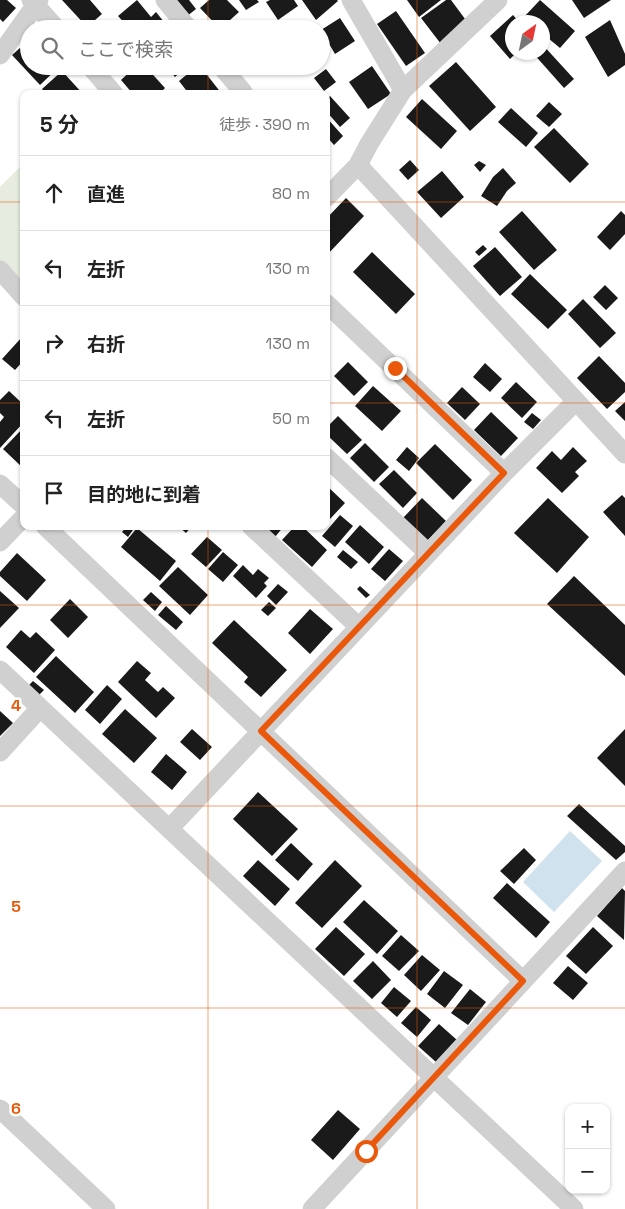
<!DOCTYPE html>
<html lang="ja">
<meta charset="utf-8">
<style>
body{margin:0;font-family:"Space Grotesk","Noto Sans JP",sans-serif;background:#f2f2f2;color:#222}
.controls{position:absolute;right:15px;bottom:15px;display:grid;overflow:hidden;border-radius:10px;box-shadow:0 1px 4px #0004}
.controls button{width:45px;height:45px;display:grid;place-items:center;padding:0;border:0;border-bottom:1px solid #e0e0e0;background:#fff;color:#222;font:25px sans-serif}
.compass{position:absolute;left:505px;top:15px;width:45px;height:45px;border-radius:50%;background:#fff;box-shadow:0 1px 4px #0004;rotate:33deg}
.stop{position:absolute;width:15px;height:15px;margin:-11px;border:4px solid #ea580c;border-radius:50%;background:#fff}
.stop.end{background:#ea580c;border-color:#fff;box-shadow:0 1px 5px #0008}
.list{margin:0;padding:0;list-style:none}
h2{display:flex;justify-content:space-between;align-items:center;height:65px;margin:0;padding:0 20px;font-size:21px}
h2 small{font-size:16px;font-weight:400;color:#767676}
.list li{display:grid;grid-template-columns:32px 1fr auto;gap:15px;align-items:center;box-sizing:border-box;height:75px;padding:0 20px;border-top:1px solid #e0e0e0}
.list b{display:block;font-size:19px;white-space:nowrap}
.list em{font-size:16px;font-style:normal;color:#767676}
.icon{flex:none;width:28px;height:28px;fill:none;stroke:currentColor;stroke-width:2;stroke-linecap:round;stroke-linejoin:round}
.map{position:relative;flex:none;width:625px;height:1209px;overflow:hidden}
.search{position:absolute;background:#fff;box-shadow:0 1px 4px #0004;left:20px;top:20px;width:310px;height:55px;display:flex;align-items:center;gap:12px;box-sizing:border-box;padding:0 18px;border-radius:28px;color:#767676;font-size:19px}
.panel{position:absolute;background:#fff;box-shadow:0 1px 4px #0004;left:20px;top:90px;width:310px;height:440px;border-radius:10px}
.map>svg:first-child{display:block}
.green{fill:#e6ecdf}
.water{fill:#cfe2ee}
.building{fill:#1a1a1a}
.lines{fill:none;stroke-linecap:round;stroke-linejoin:round}
.minor{stroke:#d0d0d0;stroke-width:19}
.route{stroke:#ea580c;stroke-width:6}
.grid{fill:none;stroke:#e8590c;stroke-width:1;stroke-opacity:0.55}
.grid-label{font-size:16px;text-anchor:middle;font-weight:bold;fill:#e8590c;stroke:#fff;stroke-width:5;stroke-linejoin:round;paint-order:stroke}
</style>
<div class="map">
<svg width="625" height="1209" viewBox="0 0 625 1209">
<rect width="100%" height="100%" fill="#fff"/>
<path class="green" d="M24 163V297L0 270V187Z"/>
<path class="water" d="M570 831 602 861 554 912 523 882Z"/>
<path class="building" d="M0 0H7L16 8 3 22 0 19Z
M62 0H90L102 14 87 27Z
M137 0 151 17 156 12 164 22 156 29H130L118 16Z
M173 0H189L196 9 186 17Z
M209 0H227L239 12 220 29 200 8Z
M239 0H257L259 2 246 10Z
M270 0H294L298 6 278 20 266 2Z
M302 0H337L338 1 316 20Z
M407 0H441L419 17Z
M446 0H451L468 23 441 44 421 18Z
M540 0 575 31 560 48 542 33V22H530L524 17Z
M572 0H611L584 18Z
M396 11 425 53 406 66 377 24Z
M513 15 519 22H512V52H517L510 59 490 36Z
M340 18 355 41 335 54 321 30Z
M610 20 625 54V65L608 77 585 37Z
M29 40V66H60L40 85 12 55Z
M542 44 574 79 564 88 532 52H542Z
M456 62 496 107 470 131 429 86Z
M136 66H145L165 88 159 94H133L121 80Z
M166 66H187L175 77Z
M197 66H200L222 94H189L179 81Z
M298 66H313L304 74Z
M372 66 391 94 368 109 349 82Z
M326 69 336 82 324 91 314 78Z
M62 71 83 94H46L42 89Z
M330 96 350 118 340 127 326 111V100Z
M422 99 457 131 441 149 406 117Z
M549 102 562 114 549 127 536 116Z
M511 108 538 133 526 147 498 122Z
M326 117 343 136 334 145 326 136Z
M554 128 589 164 570 183 534 147Z
M410 160 419 170 408 180 399 170Z
M479 161 486 165 480 172 474 165Z
M503 168 516 183 507 191 497 206 481 196 493 177Z
M442 171 464 197 441 218 417 192Z
M346 198 364 216 326 256V219Z
M522 211 557 250 534 270 499 232Z
M621 211 625 215V234L610 250 597 237Z
M483 245 487 249 479 256 475 252Z
M495 247 522 277 500 296 473 266Z
M372 252 415 294 396 314 353 272Z
M530 274 567 310 548 329 511 294Z
M605 285 618 298 606 310 593 297Z
M583 299 616 333 600 348 568 314Z
M22 337 24 339V360L15 370 2 359Z
M599 356 625 383V392L607 409 577 378Z
M348 362 368 382 354 396 334 376Z
M485 363 502 379 490 392 473 377Z
M516 382 537 402 522 418 501 398Z
M373 386 401 411 382 431 355 406Z
M462 387 480 404 465 420 447 403Z
M9 391 24 405V422L0 448V422L4 417 0 413V400Z
M625 402V421L615 411Z
M491 412 518 438 501 456 474 430Z
M532 413 541 420 533 429 524 422Z
M338 416 362 440 347 454 326 434V428Z
M24 427V469L3 449Z
M365 443 389 467 374 482 350 458Z
M435 444 472 480 453 500 416 463Z
M407 447 419 458 409 471 396 460Z
M573 447 587 461 575 472 579 476 562 493 536 468 552 451 561 460Z
M394 470 417 493 403 508 379 484Z
M326 485 345 503 330 519 326 516Z
M622 495 625 498V536L603 512Z
M422 498 446 521 427 541 403 518Z
M548 498 589 537 557 573 514 533Z
M340 515 353 526 335 547 322 536Z
M360 525 384 547 369 564 345 542Z
M127 526 135 527 128 537 122 532Z
M178 526H192L186 533Z
M262 526H284L275 537Z
M295 526H302L327 550 312 567 282 540Z
M137 528 176 561 160 581 121 547Z
M207 537 222 550 206 567 191 554Z
M389 549 403 561 385 581 371 569Z
M343 550 358 562 351 569 337 557Z
M223 552 238 565 223 582 208 569Z
M17 553 46 580 27 601 0 576V572Z
M243 565 253 575 258 569 269 578 264 583 267 586 256 598 233 576Z
M178 567 208 595 190 615 159 586Z
M574 576 625 625V676L547 604Z
M278 584 288 592 276 605 267 596Z
M360 586 370 595 366 598 357 589Z
M0 591 19 608 0 628Z
M151 592 162 602 155 611 143 600Z
M70 599 88 617 68 638 50 620Z
M269 602 276 608 268 616 261 610Z
M166 606 183 622 176 630 158 615Z
M310 609 333 629 310 654 288 633Z
M234 620 287 670 261 697 244 682 248 677 212 643Z
M21 630 30 638 36 632 55 650 34 673 6 647Z
M56 656 94 692 75 713 36 677Z
M137 661 151 673 145 680 158 692 163 687 175 698 156 718 118 682Z
M33 681 44 690 38 696 28 686Z
M107 685 122 699 100 724 85 710Z
M125 709 157 738 134 763 102 734Z
M0 711 13 723 0 736Z
M192 729 212 747 200 760 180 742Z
M625 729V786L597 758Z
M166 754 187 772 172 790 151 772Z
M258 792 298 829 272 856 233 819Z
M579 804 625 846V852L616 860 567 816Z
M291 843 313 864 298 881 275 860Z
M524 848 536 860 514 884 500 871Z
M258 860 290 889 275 906 243 876Z
M335 860 362 886 322 928 295 903Z
M507 883 550 922 536 938 493 898Z
M622 888 625 891 624 940 597 916Z
M364 900 398 931 377 954 343 922Z
M336 927 365 954 344 976 315 949Z
M593 927 613 946 586 974 566 956Z
M401 935 419 951 399 971 382 956Z
M422 955 440 970 421 991 404 975Z
M373 961 391 980 372 999 353 981Z
M568 966 588 983 573 1000 553 983Z
M444 971 463 985 445 1008 427 994Z
M394 987 411 1001 397 1017 381 1003Z
M470 989 486 1002 468 1025 451 1013Z
M416 1007 431 1020 417 1037 401 1023Z
M439 1024 457 1040 436 1062 418 1046Z
M338 1110 360 1129 333 1160 311 1140Z"/>
<g class="lines">
<path class="minor" d="M31 0 57 29
M165 0 189 29
M351 0 403 90
M0 55 39 0
M90 66 114 94
M221 66 243 92 241 94
M358 165 625 454
M326 198 358 165 369 144 403 90 498 0
M0 270 24 297
M326 303 504 473
M326 457 428 553
M0 484 24 506
M45 526 523 981
M251 526 359 627
M0 542 24 517
M0 670 574 1209
M0 752 40 708
M169 829 504 473 576 401
M0 1109 106 1209
M312 1209 625 871"/>
</g>
<g class="lines">
<path class="route" d="M366 1151 523 981 261 731 504 473 395 368"/>
</g>
<path class="grid" d="M208 0V29M417 0V1209M208 66V94M0 202H24M326 202H625M0 403H24M326 403H625M208 526V1209M0 605H625M0 806H625M0 1008H625"/>
<g class="grid-label">
<text x="16" y="711">4</text>
<text x="16" y="912">5</text>
<text x="16" y="1114">6</text>
</g>
</svg>
<div class="controls">
<button>+</button>
<button>−</button>
</div>
<svg class="compass" viewBox="-18 -18 36 36"><path d="M0-13l5 13h-10z" fill="#e53935"/><path d="M0 13l5-13h-10z" fill="#767676"/></svg>
<div class="stop" style="left:366px;top:1151px"></div>
<div class="stop end" style="left:395px;top:368px"></div>
<div class="search"><svg class="icon" aria-label="search" viewBox="0 0 24 24"><circle cx="10" cy="10" r="6"/><path d="M15 15l6 6"/></svg>ここで検索</div>
<section class="panel">
<h2>5 分<small>徒歩 · 390 m</small></h2>
<ul class="list">
<li><svg class="icon" aria-label="ahead" viewBox="0 0 24 24"><path d="M12 20V5M6 11l6-6 6 6"/></svg><div><b>直進</b></div><em>80 m</em></li>
<li><svg class="icon" aria-label="left" viewBox="0 0 24 24"><path d="M17 20v-9H6M10 6l-5 5 5 5"/></svg><div><b>左折</b></div><em>130 m</em></li>
<li><svg class="icon" aria-label="right" viewBox="0 0 24 24"><path d="M7 20v-9h11M14 6l5 5-5 5"/></svg><div><b>右折</b></div><em>130 m</em></li>
<li><svg class="icon" aria-label="left" viewBox="0 0 24 24"><path d="M17 20v-9H6M10 6l-5 5 5 5"/></svg><div><b>左折</b></div><em>50 m</em></li>
<li><svg class="icon" aria-label="arrive" viewBox="0 0 24 24"><path d="M6 21V4h12l-3 4 3 4H6"/></svg><div><b>目的地に到着</b></div></li>
</ul>
</section>
</div>
